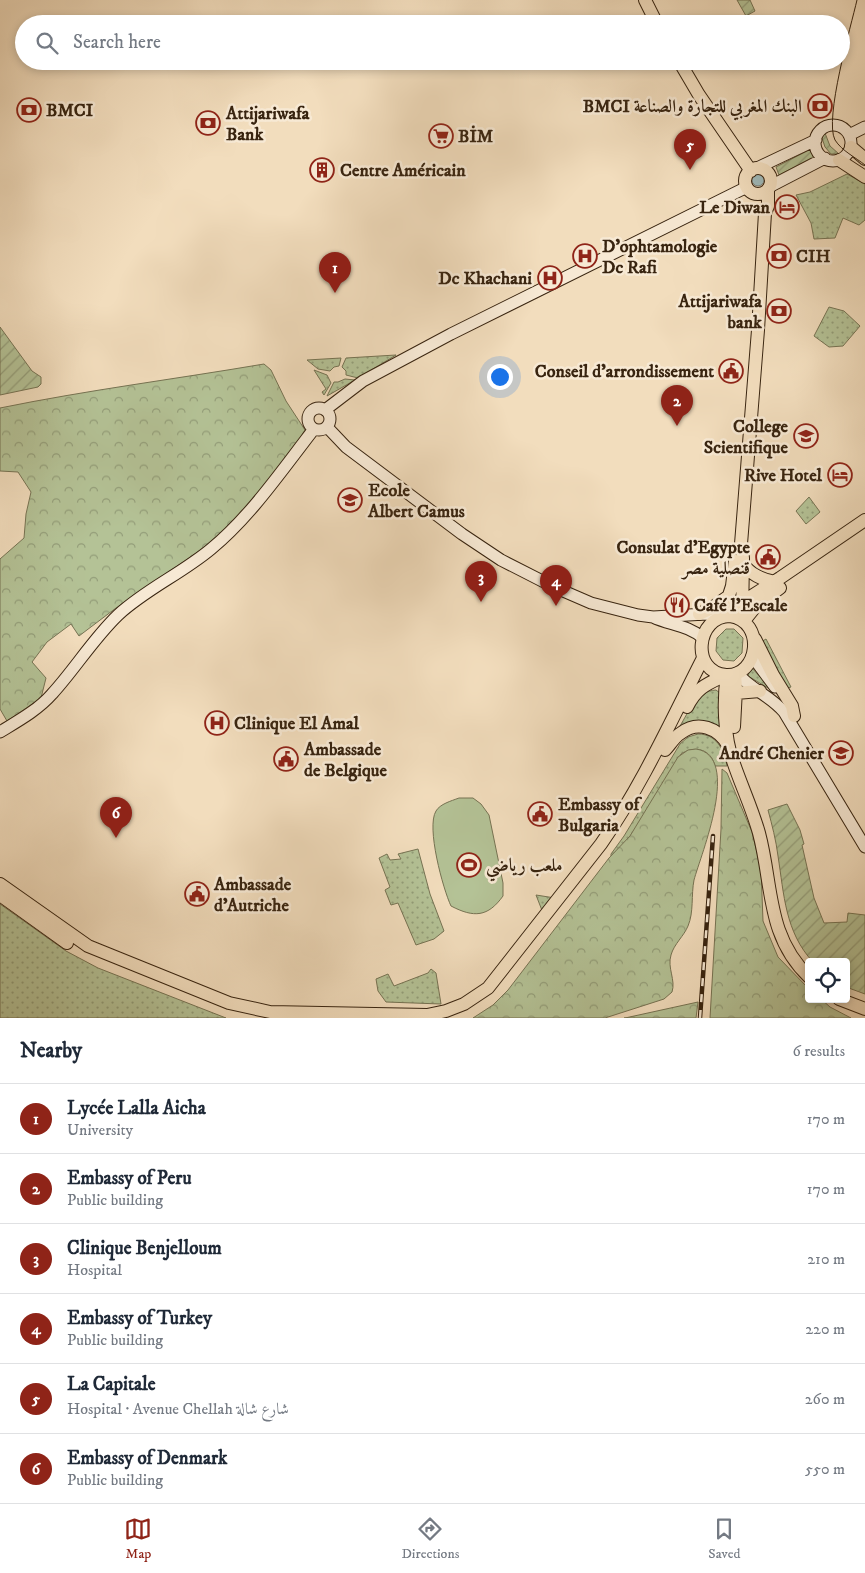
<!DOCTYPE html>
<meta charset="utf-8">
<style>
body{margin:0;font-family:"IM FELL DW Pica",Amiri,serif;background:#f6f6f7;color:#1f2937}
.controls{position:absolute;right:15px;bottom:15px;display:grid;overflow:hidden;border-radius:5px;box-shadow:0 2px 8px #0003}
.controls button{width:45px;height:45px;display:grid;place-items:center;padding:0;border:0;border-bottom:1px solid #e0e1e3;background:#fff;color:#1f2937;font:25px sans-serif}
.you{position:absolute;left:499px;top:376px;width:18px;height:18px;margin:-12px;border:4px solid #fff;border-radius:50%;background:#1a73e8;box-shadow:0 0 0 8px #1a73e833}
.badge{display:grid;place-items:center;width:32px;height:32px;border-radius:50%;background:#8f2418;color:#fff;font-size:16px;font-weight:700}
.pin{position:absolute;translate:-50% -41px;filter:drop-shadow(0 1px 2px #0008)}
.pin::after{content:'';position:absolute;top:26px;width:18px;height:15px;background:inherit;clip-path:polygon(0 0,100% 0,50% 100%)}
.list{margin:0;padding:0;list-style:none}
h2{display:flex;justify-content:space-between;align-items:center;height:65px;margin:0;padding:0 20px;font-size:21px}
h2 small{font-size:16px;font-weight:400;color:#747a83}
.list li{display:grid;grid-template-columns:32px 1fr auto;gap:15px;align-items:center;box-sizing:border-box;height:70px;padding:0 20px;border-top:1px solid #e0e1e3}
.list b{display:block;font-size:19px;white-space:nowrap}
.list p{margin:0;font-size:16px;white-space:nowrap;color:#747a83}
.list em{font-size:16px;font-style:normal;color:#747a83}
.icon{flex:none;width:28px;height:28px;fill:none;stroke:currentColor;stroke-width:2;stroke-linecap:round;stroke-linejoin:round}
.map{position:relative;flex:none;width:865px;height:1018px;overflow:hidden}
.search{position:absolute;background:#fff;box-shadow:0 2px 8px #0003;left:15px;right:15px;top:15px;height:55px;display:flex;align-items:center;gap:12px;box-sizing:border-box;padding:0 18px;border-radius:28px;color:#747a83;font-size:19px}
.sheet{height:485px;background:#fff}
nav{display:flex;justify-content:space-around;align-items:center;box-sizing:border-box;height:70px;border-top:1px solid #e0e1e3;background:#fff;font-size:14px;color:#747a83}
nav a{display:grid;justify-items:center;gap:2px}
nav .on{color:#8f2418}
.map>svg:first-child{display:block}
.grass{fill:url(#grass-dots);stroke:#767353}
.forest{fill:url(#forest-crowns);stroke:#767353}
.garden{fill:url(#garden-furrows);stroke:#767353}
.pitch{fill:#b4c296;stroke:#767353}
.water{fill:#9fbabb;stroke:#767e77}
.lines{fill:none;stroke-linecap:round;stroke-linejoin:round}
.secondary-casing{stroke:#382410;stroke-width:13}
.primary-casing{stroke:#382410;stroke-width:14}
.secondary{stroke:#f7e9d4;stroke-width:11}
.primary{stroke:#f2ddbd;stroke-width:12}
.tram{stroke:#382410;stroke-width:1}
.rail-casing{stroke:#382410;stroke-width:4.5}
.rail{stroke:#f7e9d4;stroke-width:2.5;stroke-dasharray:8;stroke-linecap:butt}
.labels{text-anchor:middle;stroke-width:5;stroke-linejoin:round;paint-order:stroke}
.poi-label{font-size:18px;font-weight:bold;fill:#382410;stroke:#f7e9d4;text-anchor:start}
</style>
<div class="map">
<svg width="865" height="1018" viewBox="0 0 865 1018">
<defs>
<pattern id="grass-dots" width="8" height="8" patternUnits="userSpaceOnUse" patternTransform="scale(1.25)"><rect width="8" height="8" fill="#b4c296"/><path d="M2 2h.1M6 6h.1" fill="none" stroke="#939d79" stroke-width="1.8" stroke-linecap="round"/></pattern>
<pattern id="forest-crowns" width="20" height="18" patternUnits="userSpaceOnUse" patternTransform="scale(1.25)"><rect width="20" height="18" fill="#b4c296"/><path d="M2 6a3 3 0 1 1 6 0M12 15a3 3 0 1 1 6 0" fill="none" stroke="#939d79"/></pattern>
<pattern id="garden-furrows" width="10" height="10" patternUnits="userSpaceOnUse" patternTransform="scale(1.25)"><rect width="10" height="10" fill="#b4c296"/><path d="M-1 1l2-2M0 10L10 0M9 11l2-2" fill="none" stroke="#939d79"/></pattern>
</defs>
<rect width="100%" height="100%" fill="#f2ddbd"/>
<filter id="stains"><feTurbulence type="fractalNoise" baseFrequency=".004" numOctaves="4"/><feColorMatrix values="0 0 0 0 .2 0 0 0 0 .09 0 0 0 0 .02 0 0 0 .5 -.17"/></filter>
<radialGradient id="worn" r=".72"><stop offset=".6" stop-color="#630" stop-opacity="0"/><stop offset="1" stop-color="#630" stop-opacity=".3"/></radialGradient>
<path class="grass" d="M847 174 865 184V220L859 225 843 218 835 238 814 239 811 223 796 195 810 192Z
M829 307 844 311 860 326 843 346 829 347 814 336Z
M396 355 358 378 346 375V371L342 367 346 358Z
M341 358 339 366 334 367 330 371 318 369 307 360Z
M314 370 327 375 331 383 324 395 322 392 326 389Z
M345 379 355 380 327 396 334 382H338Z
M809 497 820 512 806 524 796 511Z
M726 629H734L743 638 742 653 734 661 723 660 716 651 717 638Z
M766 639 791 687 784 689 761 642Z
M751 667 773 691 748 676Z
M716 690 720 693 722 731 680 726C689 711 697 691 716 690Z
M698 734C716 734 724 749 727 766H715C711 749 695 745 681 754L636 828 625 843 611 856V854L624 836 680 744 688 737Z
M418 849 430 894 444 931 434 939 416 945 398 903 391 905 385 890 390 887 379 858 387 854 390 860 401 859 398 854Z
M536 895 555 898 543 913Z
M0 904 66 951 98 968 226 1018H0Z
M431 969 436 973 441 1004 386 1002 378 991 376 979 388 974 394 986 428 973Z"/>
<path class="forest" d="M264 364 271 370 286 401 305 430 293 450 242 513 221 536 116 608 79 636 71 624 47 642 32 662 46 678 41 698 7 721 0 709V559L24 538 26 514 31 492 18 472 0 471V408C88 390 176 379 264 364Z
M696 749C742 756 701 854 694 880 691 895 694 912 688 926 684 936 674 944 671 955 667 968 676 980 672 992L664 999 605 1018H473L493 1005 508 990 609 858 630 836 678 757 688 750Z
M722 769 727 773 752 832 761 869 763 921 778 957 809 989V999H821L830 1007 851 1018H710L721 829Z
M698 1002 696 1018H624H625Z"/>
<path class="garden" d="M737 0H750L755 11 746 16Z
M825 133 830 146 839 154H831L825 147 822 138Z
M811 149 815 156 779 175 776 167Z
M0 327 32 371 41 377V384L38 387 0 395Z
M787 804 800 830 804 844 802 845 814 898 824 923 847 922 848 913 865 915V994L846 987V962H813C785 932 784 894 778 856 776 840 772 825 768 810Z"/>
<path class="pitch" d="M459 798H473L481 804 489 815 503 883V896C488 917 474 918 451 906 443 889 426 827 436 811 440 804 451 801 459 798Z"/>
<path class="water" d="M752 180a6 6 0 1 1 12 0a6 6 0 1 1-12 0Z"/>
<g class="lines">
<g class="secondary-casing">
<path id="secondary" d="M815 143a18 18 0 1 1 36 0a18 18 0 1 1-36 0Z
M849 135 865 127
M757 168 816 140
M769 187 825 158
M308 419a11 11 0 1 1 22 0a11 11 0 1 1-22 0Z
M325 410 363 381 451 334 747 187
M327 427 346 447 462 534 501 560 554 587 591 603 638 615 653 617 706 614 721 617
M653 617C670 625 688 625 703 638
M752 656 775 687
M737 673C750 689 771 696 784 712L865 847
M0 732C18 721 38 710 52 694 75 669 93 639 118 615 146 589 181 574 211 549 251 516 282 470 314 429"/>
</g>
<g class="primary-casing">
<path id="primary" d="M645 0 657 24
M679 61 699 95 751 171
M851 147 865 159
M839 160 865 177
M745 181a13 13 0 1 1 26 0a13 13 0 1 1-26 0Z
M743 563C749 574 763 580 775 582
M736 606 780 578 865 520
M699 614 712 608 729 596
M730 616C766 621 759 677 726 675 690 672 696 616 730 616Z
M722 617 732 586 735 561
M742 620 743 558 741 544 758 330 765 213 768 206V189
M744 621 756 606 780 588
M755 639 773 675 792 706 794 716
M727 675C723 700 724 737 733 761 741 785 752 808 759 833 773 885 766 936 809 977
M736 693 760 691
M687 707C697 687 707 684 726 675
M734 727 736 689 735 674
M665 750C670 745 674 737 681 733 698 720 718 728 728 745
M0 884 88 946 229 1003 270 1012 427 1015 446 1011 464 1004 488 988 601 844C641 787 671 721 703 658
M0 895 67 943
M839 999 865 1009"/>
</g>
<use href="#secondary" class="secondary"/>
<use href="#primary" class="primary"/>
<path class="tram" d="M857 0C851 26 824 119 835 140 842 151 855 157 865 165"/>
<g class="rail-casing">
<path id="rail" d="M700 1018 713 836"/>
</g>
<use href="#rail" class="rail"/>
</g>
<defs>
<g id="bank-ring" transform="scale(1.25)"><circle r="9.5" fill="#f7e9d4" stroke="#8f2418" stroke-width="1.5"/><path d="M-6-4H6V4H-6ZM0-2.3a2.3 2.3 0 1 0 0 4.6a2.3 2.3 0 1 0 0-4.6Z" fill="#8f2418"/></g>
<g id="supermarket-ring" transform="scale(1.25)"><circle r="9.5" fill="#f7e9d4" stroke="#8f2418" stroke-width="1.5"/><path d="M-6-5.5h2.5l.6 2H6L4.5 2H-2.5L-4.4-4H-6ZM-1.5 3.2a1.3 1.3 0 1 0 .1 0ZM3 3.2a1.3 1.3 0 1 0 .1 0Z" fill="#8f2418"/></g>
<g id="building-ring" transform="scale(1.25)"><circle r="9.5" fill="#f7e9d4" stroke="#8f2418" stroke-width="1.5"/><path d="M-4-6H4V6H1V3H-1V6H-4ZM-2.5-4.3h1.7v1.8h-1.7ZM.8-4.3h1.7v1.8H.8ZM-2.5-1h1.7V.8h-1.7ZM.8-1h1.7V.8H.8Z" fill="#8f2418"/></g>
<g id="hotel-ring" transform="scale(1.25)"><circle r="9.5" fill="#f7e9d4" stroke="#8f2418" stroke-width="1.5"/><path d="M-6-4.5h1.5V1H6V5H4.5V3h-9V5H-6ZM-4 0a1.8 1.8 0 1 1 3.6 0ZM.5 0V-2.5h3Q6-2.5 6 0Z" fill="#8f2418"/></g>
<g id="hospital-ring" transform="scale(1.25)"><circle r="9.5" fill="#f7e9d4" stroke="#8f2418" stroke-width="1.5"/><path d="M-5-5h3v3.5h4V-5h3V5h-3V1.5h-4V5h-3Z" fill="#8f2418"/></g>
<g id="civic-ring" transform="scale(1.25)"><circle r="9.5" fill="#f7e9d4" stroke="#8f2418" stroke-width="1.5"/><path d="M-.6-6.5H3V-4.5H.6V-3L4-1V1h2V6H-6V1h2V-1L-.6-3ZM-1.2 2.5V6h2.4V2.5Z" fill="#8f2418"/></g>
<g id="school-ring" transform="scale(1.25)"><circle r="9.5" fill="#f7e9d4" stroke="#8f2418" stroke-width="1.5"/><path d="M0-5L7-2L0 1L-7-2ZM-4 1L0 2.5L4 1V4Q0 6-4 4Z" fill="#8f2418"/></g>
<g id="restaurant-ring" transform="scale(1.25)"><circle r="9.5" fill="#f7e9d4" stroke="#8f2418" stroke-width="1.5"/><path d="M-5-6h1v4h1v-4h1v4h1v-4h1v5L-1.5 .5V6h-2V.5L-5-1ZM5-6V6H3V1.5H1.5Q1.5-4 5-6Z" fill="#8f2418"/></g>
<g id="stadium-ring" transform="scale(1.25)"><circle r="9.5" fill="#f7e9d4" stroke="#8f2418" stroke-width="1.5"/><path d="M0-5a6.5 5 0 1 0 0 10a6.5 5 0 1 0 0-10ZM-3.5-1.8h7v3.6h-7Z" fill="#8f2418"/></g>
</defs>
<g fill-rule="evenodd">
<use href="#bank-ring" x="820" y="106"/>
<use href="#bank-ring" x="29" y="110"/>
<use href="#bank-ring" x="208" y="123"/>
<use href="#supermarket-ring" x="441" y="136"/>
<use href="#building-ring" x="322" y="170"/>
<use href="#hotel-ring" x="787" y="207"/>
<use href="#hospital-ring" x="585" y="256"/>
<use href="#bank-ring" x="779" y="256"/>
<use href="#hospital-ring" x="550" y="278"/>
<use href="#bank-ring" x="779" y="311"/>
<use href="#civic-ring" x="731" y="371"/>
<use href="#school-ring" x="806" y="436"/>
<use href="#hotel-ring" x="840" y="475"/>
<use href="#school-ring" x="350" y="500"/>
<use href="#civic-ring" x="768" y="557"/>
<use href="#restaurant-ring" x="677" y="605"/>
<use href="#hospital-ring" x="217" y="723"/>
<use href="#school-ring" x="841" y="753"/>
<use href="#civic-ring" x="286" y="759"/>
<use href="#civic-ring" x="540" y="814"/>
<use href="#stadium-ring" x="469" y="865"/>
<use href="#civic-ring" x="197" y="894"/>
</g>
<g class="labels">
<g class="poi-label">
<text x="802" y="112" text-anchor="end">BMCI البنك المغربي للتجارة والصناعة</text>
<text x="46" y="116">BMCI</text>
<text x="226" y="119">Attijariwafa<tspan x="226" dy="21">Bank</tspan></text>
<text x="458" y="142">BİM</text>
<text x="340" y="176">Centre Américain</text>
<text x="770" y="213" text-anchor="end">Le Diwan</text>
<text x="602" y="252">D'ophtamologie<tspan x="602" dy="21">Dc Rafi</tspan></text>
<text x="796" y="262">CIH</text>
<text x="532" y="284" text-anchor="end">Dc Khachani</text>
<text x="762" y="307" text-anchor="end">Attijariwafa<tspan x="762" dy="21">bank</tspan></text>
<text x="714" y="377" text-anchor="end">Conseil d'arrondissement</text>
<text x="788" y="432" text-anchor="end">College<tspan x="788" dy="21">Scientifique</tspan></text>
<text x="822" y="481" text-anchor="end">Rive Hotel</text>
<text x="368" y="496">Ecole<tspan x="368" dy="21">Albert Camus</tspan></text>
<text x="750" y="553" text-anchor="end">Consulat d'Egypte<tspan x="750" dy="21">قنصلية مصر</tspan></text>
<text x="694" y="611">Café l'Escale</text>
<text x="234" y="729">Clinique El Amal</text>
<text x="304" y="755">Ambassade<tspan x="304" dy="21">de Belgique</tspan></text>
<text x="824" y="759" text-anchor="end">André Chenier</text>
<text x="558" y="810">Embassy of<tspan x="558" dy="21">Bulgaria</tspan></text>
<text x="486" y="871">ملعب رياضي</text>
<text x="214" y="890">Ambassade<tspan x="214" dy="21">d'Autriche</tspan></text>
</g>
</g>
<rect width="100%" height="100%" filter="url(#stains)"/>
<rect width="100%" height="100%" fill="url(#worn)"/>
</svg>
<div class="controls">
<button><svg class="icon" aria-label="locate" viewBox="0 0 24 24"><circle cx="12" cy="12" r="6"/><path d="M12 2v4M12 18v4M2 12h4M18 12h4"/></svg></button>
</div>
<div class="you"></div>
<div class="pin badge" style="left:335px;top:293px">1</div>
<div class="pin badge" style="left:677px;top:426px">2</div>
<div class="pin badge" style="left:481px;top:602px">3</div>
<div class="pin badge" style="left:556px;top:606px">4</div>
<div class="pin badge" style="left:690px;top:170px">5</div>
<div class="pin badge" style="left:116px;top:838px">6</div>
<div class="search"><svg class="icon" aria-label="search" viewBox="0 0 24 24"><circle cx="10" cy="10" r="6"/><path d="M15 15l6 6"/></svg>Search here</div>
</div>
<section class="sheet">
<h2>Nearby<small>6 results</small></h2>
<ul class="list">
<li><span class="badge">1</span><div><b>Lycée Lalla Aicha</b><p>University</p></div><em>170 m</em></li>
<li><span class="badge">2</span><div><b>Embassy of Peru</b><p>Public building</p></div><em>170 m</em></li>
<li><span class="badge">3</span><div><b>Clinique Benjelloum</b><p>Hospital</p></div><em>210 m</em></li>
<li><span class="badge">4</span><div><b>Embassy of Turkey</b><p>Public building</p></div><em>220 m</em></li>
<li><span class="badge">5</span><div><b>La Capitale</b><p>Hospital · Avenue Chellah شارع شالة</p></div><em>260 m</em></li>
<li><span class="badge">6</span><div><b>Embassy of Denmark</b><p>Public building</p></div><em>550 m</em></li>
</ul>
</section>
<nav>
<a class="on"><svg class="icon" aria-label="map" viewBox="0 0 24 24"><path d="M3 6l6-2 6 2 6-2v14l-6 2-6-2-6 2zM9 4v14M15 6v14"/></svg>Map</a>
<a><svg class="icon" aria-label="directions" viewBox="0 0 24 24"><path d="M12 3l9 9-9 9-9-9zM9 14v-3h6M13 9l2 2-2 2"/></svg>Directions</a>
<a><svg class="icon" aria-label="saved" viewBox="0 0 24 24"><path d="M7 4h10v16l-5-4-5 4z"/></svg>Saved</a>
</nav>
